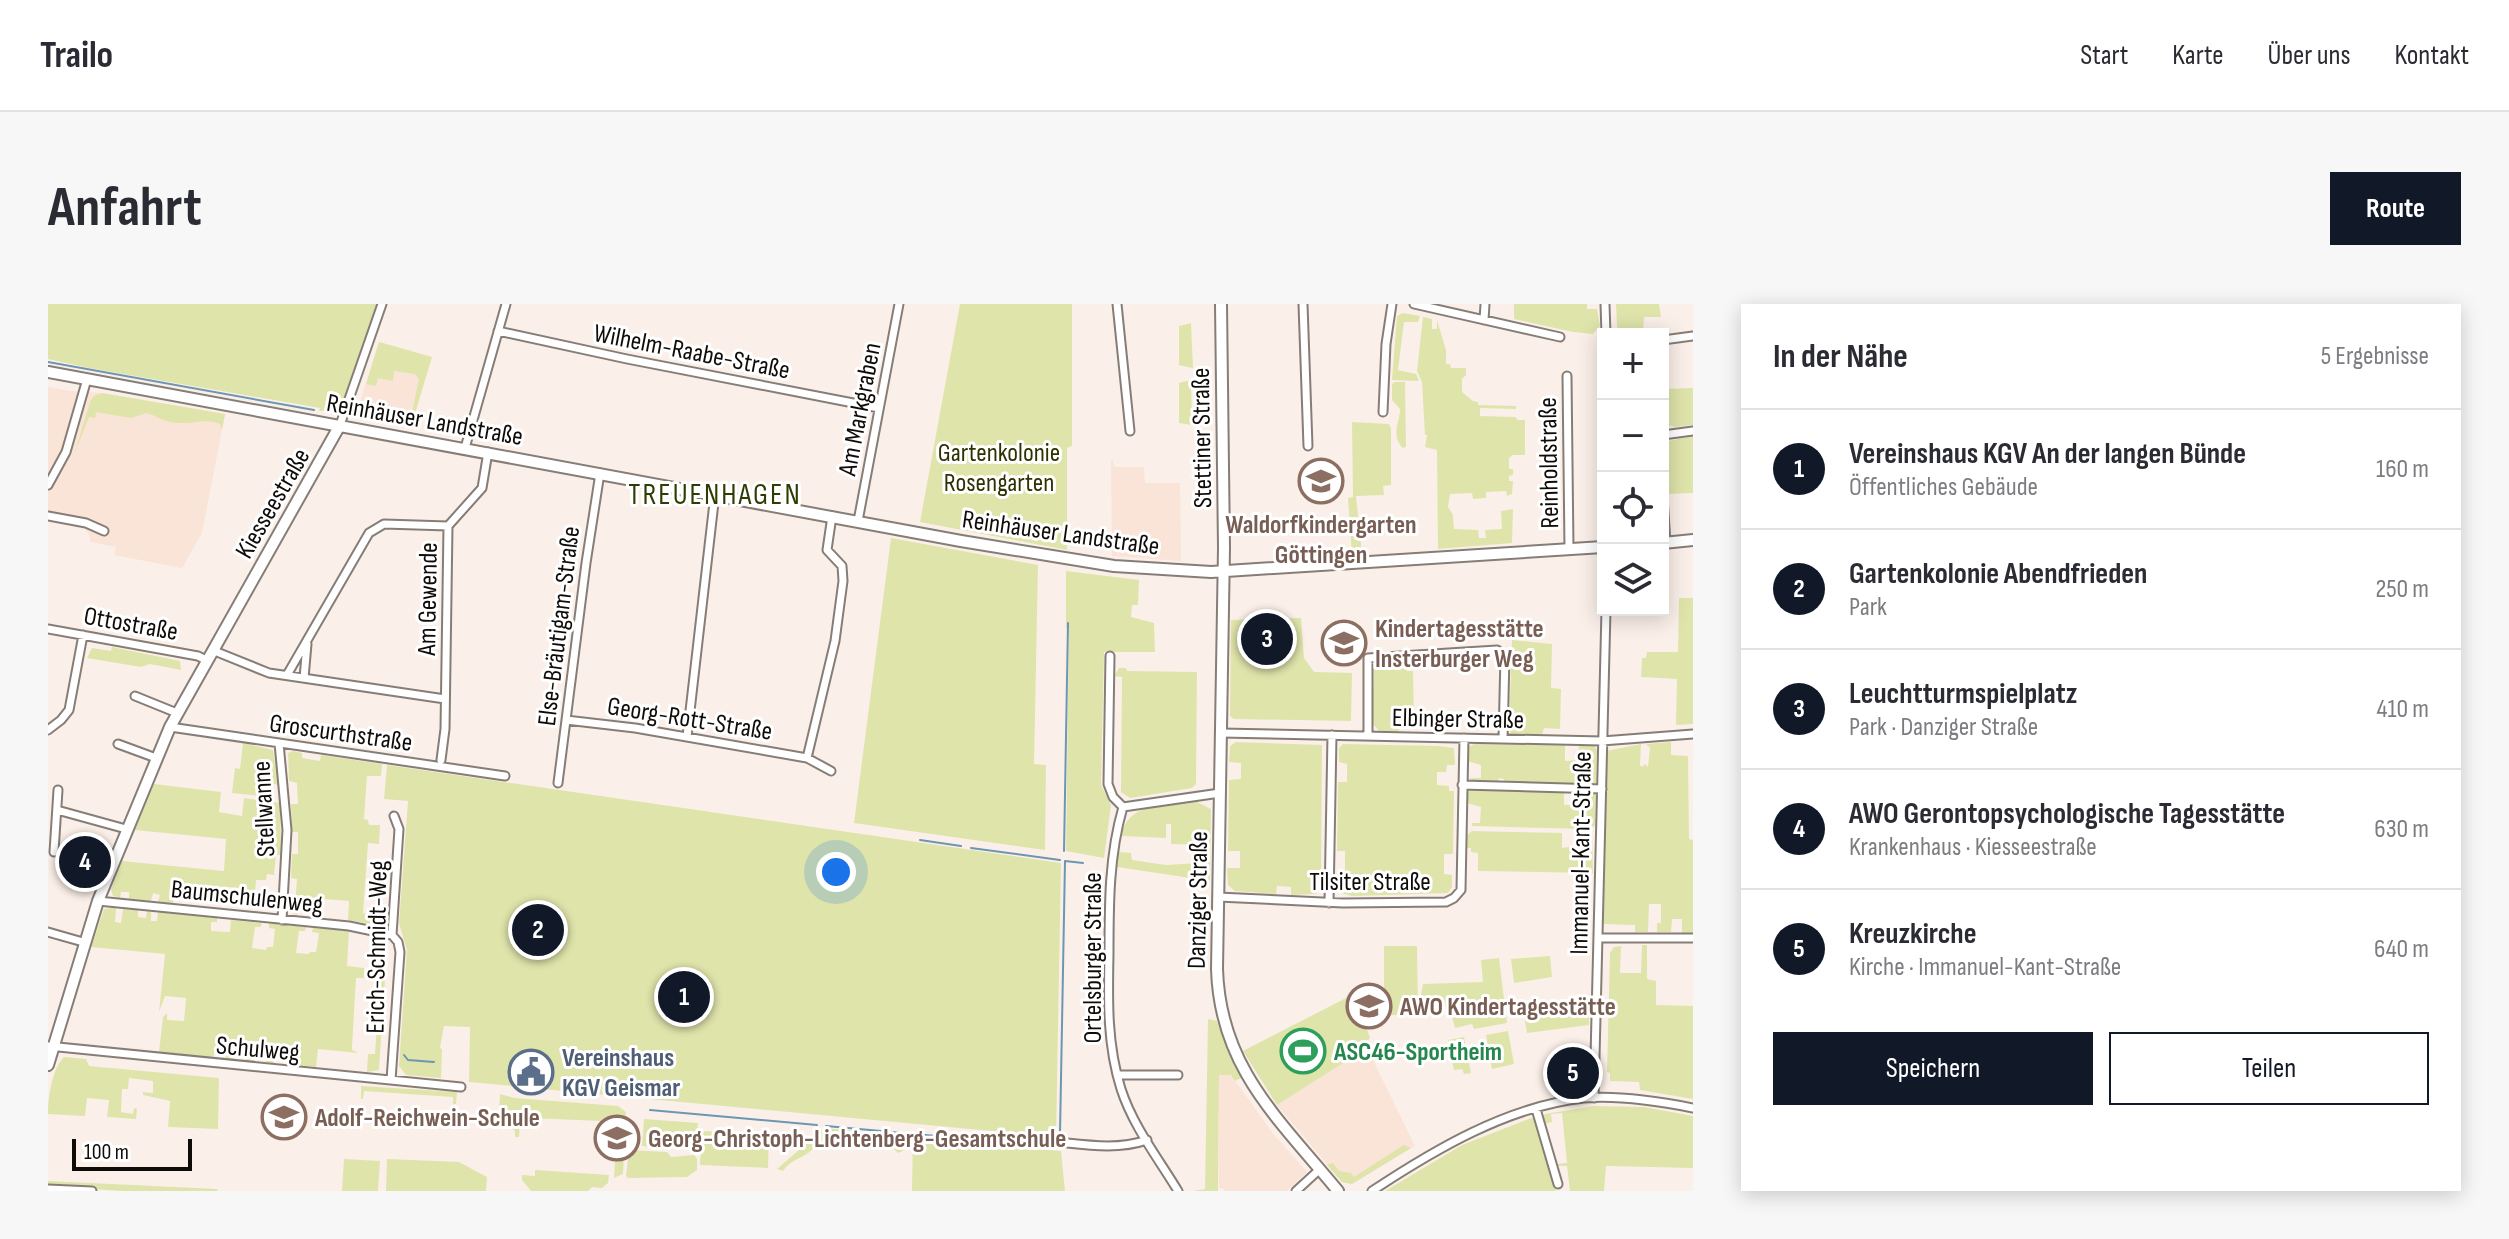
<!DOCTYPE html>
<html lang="de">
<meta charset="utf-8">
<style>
body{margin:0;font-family:"Sofia Sans Condensed",sans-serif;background:#f7f7f7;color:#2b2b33}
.controls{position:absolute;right:24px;top:24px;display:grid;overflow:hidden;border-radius:0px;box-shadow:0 4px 20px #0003}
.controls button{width:72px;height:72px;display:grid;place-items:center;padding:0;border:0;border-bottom:2px solid #e1e1e2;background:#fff;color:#2b2b33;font:40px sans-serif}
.scale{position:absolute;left:24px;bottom:20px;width:120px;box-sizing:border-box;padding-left:8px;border:4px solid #0f0b09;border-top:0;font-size:22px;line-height:28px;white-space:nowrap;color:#0f0b09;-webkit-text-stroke:6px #fff;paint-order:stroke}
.you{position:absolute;left:788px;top:568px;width:28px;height:28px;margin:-20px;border:6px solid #fff;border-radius:50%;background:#1a73e8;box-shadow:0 0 0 12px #1a73e833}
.badge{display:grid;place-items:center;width:52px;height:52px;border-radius:50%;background:#111827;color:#fff;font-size:26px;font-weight:700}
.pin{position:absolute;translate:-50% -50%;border:4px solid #fff;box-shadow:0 2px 8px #0006}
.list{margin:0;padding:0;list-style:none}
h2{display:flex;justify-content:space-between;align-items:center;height:104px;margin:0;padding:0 32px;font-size:34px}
h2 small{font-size:26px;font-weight:400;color:#7c7c81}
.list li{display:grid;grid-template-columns:52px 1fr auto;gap:24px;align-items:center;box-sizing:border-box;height:120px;padding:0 32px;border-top:2px solid #e1e1e2}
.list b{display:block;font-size:30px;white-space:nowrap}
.list p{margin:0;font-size:26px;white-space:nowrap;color:#7c7c81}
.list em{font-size:26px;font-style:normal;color:#7c7c81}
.actions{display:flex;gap:16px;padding:24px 32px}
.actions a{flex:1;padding:18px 0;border:2px solid #111827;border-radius:0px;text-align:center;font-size:28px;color:#111827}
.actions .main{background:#111827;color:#fff}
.icon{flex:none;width:44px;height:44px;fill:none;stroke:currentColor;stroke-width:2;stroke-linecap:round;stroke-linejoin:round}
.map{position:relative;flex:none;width:1645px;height:887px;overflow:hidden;border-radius:0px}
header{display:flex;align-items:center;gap:48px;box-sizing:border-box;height:112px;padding:0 40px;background:#fff;border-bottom:2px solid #e1e1e2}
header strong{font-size:38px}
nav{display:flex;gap:44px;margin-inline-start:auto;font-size:28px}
.intro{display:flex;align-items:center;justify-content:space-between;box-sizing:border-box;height:192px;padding:0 48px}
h1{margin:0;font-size:56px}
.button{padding:20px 36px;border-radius:0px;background:#111827;color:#fff;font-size:28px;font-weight:700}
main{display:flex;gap:48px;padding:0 48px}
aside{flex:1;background:#fff;border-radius:0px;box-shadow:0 4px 20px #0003}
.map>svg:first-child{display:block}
.commercial{fill:#fae3d7}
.green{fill:#dfe4ab}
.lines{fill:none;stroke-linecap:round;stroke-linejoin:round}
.stream{stroke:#6c96b2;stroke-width:2}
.street-casing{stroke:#867d77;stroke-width:11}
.secondary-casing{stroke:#867d77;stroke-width:14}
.street{stroke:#fff;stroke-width:7}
.secondary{stroke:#fff;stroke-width:10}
.labels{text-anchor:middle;stroke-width:6;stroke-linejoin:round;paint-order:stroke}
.street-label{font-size:26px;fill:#0f0b09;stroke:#fff}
.park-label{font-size:26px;fill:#2f3100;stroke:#fff}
.education-label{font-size:26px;font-weight:bold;fill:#785e54;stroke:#fff;text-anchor:start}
.leisure-label{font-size:26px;font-weight:bold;fill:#27864d;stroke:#fff;text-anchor:start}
.service-label{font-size:26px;font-weight:bold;fill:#4e5e75;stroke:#fff;text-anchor:start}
.quarter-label{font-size:30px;letter-spacing:2px;fill:#2e3d03;stroke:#fff}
</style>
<header>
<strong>Trailo</strong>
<nav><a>Start</a><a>Karte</a><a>Über uns</a><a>Kontakt</a></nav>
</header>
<div class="intro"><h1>Anfahrt</h1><a class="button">Route</a></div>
<main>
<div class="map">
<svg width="1645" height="887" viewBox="0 0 1645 887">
<rect width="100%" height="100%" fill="#fbf0e9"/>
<path class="commercial" d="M331 38 384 53 363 123 312 114 309 107Z
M0 83 23 87 54 89 177 110 154 229 134 264 66 251 68 243 42 238 41 230 35 223 0 212Z
M1065 156 1066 163H1096L1097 179H1132L1133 257 1064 252 1063 157Z
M1319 744 1367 842 1304 880 1294 878 1229 801Z
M1171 770 1183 771 1224 828 1259 868 1239 887H1176V885L1171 884Z"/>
<path class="green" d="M0 0H331L297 96C287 102 284 108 271 107L272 104 41 64 0 55Z
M912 0H1024V142L1019 144V246L872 218Z
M1466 0H1539V5H1549L1552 22 1545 30 1525 28 1466 15Z
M1568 0H1611L1613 13H1596L1595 29H1577L1569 23Z
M1355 9 1372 12 1370 18H1356L1350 66 1368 70 1371 77 1344 76 1349 12Z
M1375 13 1384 15V25H1389V16L1398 46V60H1402L1403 64H1418V71L1414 75V88L1425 97 1430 98V101L1468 102V105L1432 104V112L1467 113 1470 116H1477V151H1465L1461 154V165H1465V171L1461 172V177H1465L1464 190 1459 192 1458 187 1438 188V194L1425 195 1424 189 1402 190 1400 203 1405 211 1406 225 1430 226 1431 234H1438L1437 226 1454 225 1453 207 1465 205 1464 239 1390 245 1389 146 1377 143 1379 131H1377L1374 78 1369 67Z
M1143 19 1145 64 1131 61V22Z
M331 38 384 53 367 109 364 108 371 75 367 70 346 67 345 77 330 74 328 82 318 80Z
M1143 76 1144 121 1131 119V79Z
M1347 78H1357L1358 143 1355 144C1342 131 1352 119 1352 105L1344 96V80Z
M1645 84V121L1627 123 1617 120 1615 85Z
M54 89 177 110 174 126 172 120C158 114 145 120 131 119 117 119 110 112 98 109L83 114 48 108 47 114 41 113 27 148 42 98 46 92Z
M1304 118 1341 120 1343 124V181L1335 182 1336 191 1308 192 1314 250 1304 251 1300 194 1305 193Z
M1645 132V189L1620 190 1618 146 1620 137Z
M843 234 990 261 986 460 998 461 997 546 806 519Z
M1018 267 1091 276 1090 301H1084L1083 313 1106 319 1107 348H1056L1053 481 1063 501 1056 554 1018 547 1021 325 1018 324Z
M1631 294H1645V420L1628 421 1629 375 1593 373 1594 354H1598L1599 348H1630Z
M1253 314 1256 354 1266 368 1304 369 1303 417 1186 415 1182 412 1183 316Z
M1464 336 1504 340 1503 384 1513 385 1512 425 1496 424 1494 431 1463 430 1461 426Z
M64 343 132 357 133 366 102 360 93 363 39 354 44 344 63 347Z
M1358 356 1359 367H1365L1366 416H1352L1351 428H1332L1324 419 1326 362 1328 359Z
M1071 364H1078L1079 367 1149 368 1148 480 1144 484 1082 494 1073 488 1074 373 1066 372Z
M1188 438 1274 441 1273 582 1268 590 1243 591V583L1229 582 1228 590 1187 587 1180 581 1179 564H1192V547H1180L1181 476 1193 475V459L1181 458 1182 442Z
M1623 438V451L1640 452 1641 535 1645 536V629H1634V615H1624L1623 628H1609V619H1613V600H1601L1600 628H1587V621L1555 620 1558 447 1593 440 1592 461 1594 463 1597 460 1600 463 1602 444 1598 440Z
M195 439 225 446 231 481 226 480 224 493 184 489 187 464 192 465Z
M1295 440 1390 442 1406 444 1407 461H1399L1398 468H1389V481L1401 482V487H1406L1405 550H1396V570L1404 571V583L1400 589 1304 592 1290 588 1289 567H1297V547H1289L1290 478H1299V460L1291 458V444Z
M1426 440 1517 441V457L1530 456 1531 442H1546L1549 446 1548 481 1456 479V475L1451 474 1449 480 1430 479 1421 474H1433V461L1419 457 1421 443Z
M245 447 254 449V454L272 457 273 451 334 460 333 472H319L316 515 320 516 321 521H332L331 540 320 539 315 609 330 611 329 621 300 616 301 597 251 593 249 611 242 607 241 602H247L249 575 243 574 244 550H250V528H244L243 500H250L249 479 241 477 240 449Z
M339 461 1013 559 1008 833 421 778 422 723 396 722 392 744 394 745 393 774 358 771 351 762 359 646 351 619 360 497 336 495Z
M106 480 173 488 171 508 194 512 196 494 232 499 233 551H228L226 571 219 570 218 576H208L206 601 195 598 196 584 141 581 140 595 127 592 125 599 110 598 112 591 105 589 103 597 81 595V588H73L72 594 65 592 63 585 74 557 176 567 178 535 87 526Z
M1423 485 1516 486V501H1526L1528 486H1548L1547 522 1536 525 1424 522V519H1432L1433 503 1419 499V489Z
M1147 497 1163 505 1162 577 1069 563 1070 548 1083 549 1084 556 1118 561 1151 559V541L1123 540V520H1118V534L1073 532C1079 498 1119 501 1147 497Z
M1424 527 1514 529V544L1528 542V535H1533V529L1544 530 1545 569 1430 567V549L1423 548V544H1418L1419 531Z
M64 604H68L67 618 73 619 75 605 90 606V613L98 614 99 607 103 608V617H109L110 608 169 614V618H163V627L182 628 183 616 214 619 213 623H207L204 644 218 646 219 643H225L227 625 221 624V619L258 623 257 627H251L248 649 261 650 262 648H268L271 629 264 628 265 624 301 627 299 662 316 664V674H308L304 743V746L311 749 270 745 268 763 238 760 239 754 226 753V759L218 758V752L207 751 206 757 198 756V750L187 749 186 755H178L179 748 167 747 165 753 111 748 115 713 119 709V716L136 717 138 694 117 692 111 708 117 650 43 643 56 605Z
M1594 641H1599V675L1608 677V701L1645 702V795L1592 786 1591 778 1562 777V769L1559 768 1562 649 1566 643 1573 642 1572 669H1593Z
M1336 642H1369L1370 707 1375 680 1435 678 1433 656 1451 654 1459 719 1426 725 1424 720 1407 724 1401 702 1369 711H1336Z
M1502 652 1504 673 1466 679 1463 655Z
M332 675H337L331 766 319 768 320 750H327Z
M1300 693 1317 720 1322 734 1317 740 1319 744 1229 801 1195 747Z
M1506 696 1541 697V721L1479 729 1476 712C1484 699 1492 698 1506 696Z
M1160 715 1169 717 1179 745 1193 774 1187 777 1183 771H1171L1170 887H1145L1157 885Z
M1460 727 1466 760 1444 765 1438 731Z
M1416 733 1423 769 1416 770 1414 765 1406 766 1400 736Z
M16 753 38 755 41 762 171 774 170 825 120 823 122 797 95 791V788L105 789V777L81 774 80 785H74L73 808 85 810 86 804 89 805 88 815 59 813 61 796 39 794 37 812 0 810C0 793 4 765 16 753Z
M313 782 409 788 408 800H405V793L316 787 315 795H313Z
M452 790 467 794 570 802 578 808 575 870 566 874 567 855 562 854 563 833H554V817L481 814V817H472L471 833H467V827L451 811Z
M1546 802 1596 803 1645 812V864L1558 862 1556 887H1522L1519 862H1507L1503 849 1508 860 1519 859 1514 809 1503 810 1504 818 1495 820 1493 814 1497 810Z
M1483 814 1488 816 1508 887H1337L1414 841Z
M596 815 650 819 648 846 594 842Z
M776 824 856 831 855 847 850 849C832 828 805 839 783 830L775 839 770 838C758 857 745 852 735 867L729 865Z
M654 827 721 831 720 864 652 861Z
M865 832 1013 847 1017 887H864Z
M1356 841 1363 844 1304 880 1294 878 1279 861 1285 859 1291 867 1303 869 1306 873Z
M581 846 619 848 623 853 646 851 649 855V866L639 873 580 874 578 872Z
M296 855 332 857 330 887H294Z
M339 855 411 858 439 873 438 887H338Z
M487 866 561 871 560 879 554 884 544 883 540 887H483L474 876V871L487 872Z
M0 877 169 885 170 887H74L0 882Z"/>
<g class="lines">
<path class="stream" d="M0 58 266 106
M872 536 913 542
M923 544 1012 556
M1016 547 1020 319
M356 751 360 756 386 758
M602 806 769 821
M778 822 855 829
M867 830 1004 843
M1012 830 1017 557 1035 559"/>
<g class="street-casing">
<path id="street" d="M1069 0 1082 127
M1255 0 1260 142
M1366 0 1512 33
M1557 0 1558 30
M1436 16 1437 0
M450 27 579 55 831 104
M1615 36 1645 32
M1519 72 1521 245
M1335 108 1338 40 1344 0
M292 121 334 0
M1615 131 1645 127
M417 144 458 0
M0 181 18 148 39 75
M1615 193 1618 239
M0 212 38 219 56 227
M810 217 851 0
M0 325 150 352 158 356
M164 346 221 369 397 395
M1062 352 1060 480 1065 493 1075 503
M239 371 321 229 336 220 400 222
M256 374 259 340
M87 392 129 409
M518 416 587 424 759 454 783 467
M122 423 457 472
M0 426 13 416 21 406 35 331
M1173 429 1554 437 1645 430
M1320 432V354L1449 346 1457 352 1455 435
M639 433 667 190
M231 439 239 526 234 616
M70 440 108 454
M759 454 787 337 795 277 794 262 779 246 784 212
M393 456 397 425 400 222 434 184 440 148
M510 479 538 259 552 169
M1414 481 1554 485
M9 506 78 525
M6 548 10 486
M1170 593 1295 599 1398 598 1406 594 1413 586 1416 434
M50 597 301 622 344 631
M1281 599 1284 431
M0 628 35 638
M1551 634H1645
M0 742 413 783
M1070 771H1130
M343 776 352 648 350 638 344 631 351 525 346 512
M1546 794 1558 306
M1488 805 1510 880
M1009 838C1039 841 1070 846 1099 836
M0 885 44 887
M1130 887C1110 854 1085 822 1073 785 1059 741 1060 696 1061 650 1061 600 1061 551 1075 503L1172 489
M1248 887 1272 865
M1324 887C1386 846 1460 802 1536 794 1572 791 1610 797 1645 804"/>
</g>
<g class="secondary-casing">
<path id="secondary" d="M1173 0 1176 244 1169 665C1172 764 1231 815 1290 887
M0 68 913 237 1066 262 1163 268 1555 243
M1615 239 1645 236
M0 761 50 597 122 423 292 121"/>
</g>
<use href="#street" class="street"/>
<use href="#secondary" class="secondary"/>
</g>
<defs>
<g id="school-ring" transform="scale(2.3)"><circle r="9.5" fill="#fff" stroke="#8d6e63" stroke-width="1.5"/><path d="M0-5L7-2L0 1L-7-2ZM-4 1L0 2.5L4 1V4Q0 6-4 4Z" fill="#8d6e63"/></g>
<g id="stadium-ring" transform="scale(2.3)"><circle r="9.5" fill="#fff" stroke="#2e9e5b" stroke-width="1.5"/><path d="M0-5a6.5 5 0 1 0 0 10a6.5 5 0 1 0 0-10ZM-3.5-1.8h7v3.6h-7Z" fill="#2e9e5b"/></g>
<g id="civic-ring" transform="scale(2.3)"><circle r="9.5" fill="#fff" stroke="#5c6f8a" stroke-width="1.5"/><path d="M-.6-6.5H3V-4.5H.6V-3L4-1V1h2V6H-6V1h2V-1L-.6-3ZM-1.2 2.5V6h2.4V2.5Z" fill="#5c6f8a"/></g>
</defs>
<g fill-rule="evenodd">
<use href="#school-ring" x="1273" y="177"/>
<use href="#school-ring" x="1296" y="339"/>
<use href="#school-ring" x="1321" y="702"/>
<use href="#stadium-ring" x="1255" y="747"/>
<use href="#civic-ring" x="483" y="768"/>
<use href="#school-ring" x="236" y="813"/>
<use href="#school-ring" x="569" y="834"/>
</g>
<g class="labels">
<g class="street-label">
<text transform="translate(644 47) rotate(11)" y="9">Wilhelm-Raabe-Straße</text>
<text transform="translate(811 105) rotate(-79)" y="9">Am Markgraben</text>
<text transform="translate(377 115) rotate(10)" y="9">Reinhäuser Landstraße</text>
<text transform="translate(1153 134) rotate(-91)" y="9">Stettiner Straße</text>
<text transform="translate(1500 159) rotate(-91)" y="9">Reinholdstraße</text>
<text transform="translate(224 199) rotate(-60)" y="9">Kiesseestraße</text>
<text transform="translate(1013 228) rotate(8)" y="9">Reinhäuser Landstraße</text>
<text transform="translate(379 295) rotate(-89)" y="9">Am Gewende</text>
<text transform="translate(83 319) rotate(10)" y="9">Ottostraße</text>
<text transform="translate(510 322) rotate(-83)" y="9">Else-Bräutigam-Straße</text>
<text transform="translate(642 414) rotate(9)" y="9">Georg-Rott-Straße</text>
<text transform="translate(1410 414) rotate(1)" y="9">Elbinger Straße</text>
<text transform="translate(293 428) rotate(8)" y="9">Groscurthstraße</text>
<text transform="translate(215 505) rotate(-93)" y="9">Stellwanne</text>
<text transform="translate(1532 549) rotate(-89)" y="9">Immanuel-Kant-Straße</text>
<text x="1322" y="586">Tilsiter Straße</text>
<text transform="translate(199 592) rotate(6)" y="9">Baumschulenweg</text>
<text transform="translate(1149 596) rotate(-89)" y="9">Danziger Straße</text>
<text transform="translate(328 643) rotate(-89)" y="9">Erich-Schmidt-Weg</text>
<text transform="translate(1044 654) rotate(-90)" y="9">Ortelsburger Straße</text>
<text transform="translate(210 744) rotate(5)" y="9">Schulweg</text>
</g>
<g class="park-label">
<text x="951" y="157">Gartenkolonie<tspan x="951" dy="30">Rosengarten</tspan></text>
</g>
<g class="education-label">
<text x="1273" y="229" text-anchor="middle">Waldorfkindergarten<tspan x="1273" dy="30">Göttingen</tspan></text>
<text x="1327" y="333">Kindertagesstätte<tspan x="1327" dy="30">Insterburger Weg</tspan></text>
<text x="1352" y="711">AWO Kindertagesstätte</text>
<text x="267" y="822">Adolf-Reichwein-Schule</text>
<text x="600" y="843">Georg-Christoph-Lichtenberg-Gesamtschule</text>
</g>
<g class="leisure-label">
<text x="1286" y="756">ASC46-Sportheim</text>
</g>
<g class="service-label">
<text x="514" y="762">Vereinshaus<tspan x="514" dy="30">KGV Geismar</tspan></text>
</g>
<g class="quarter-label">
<text x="667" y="200">TREUENHAGEN</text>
</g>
</g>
</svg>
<div class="controls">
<button>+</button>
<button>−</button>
<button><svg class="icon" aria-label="locate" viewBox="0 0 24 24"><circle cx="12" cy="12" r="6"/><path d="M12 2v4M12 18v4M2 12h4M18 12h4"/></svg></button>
<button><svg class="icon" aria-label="layers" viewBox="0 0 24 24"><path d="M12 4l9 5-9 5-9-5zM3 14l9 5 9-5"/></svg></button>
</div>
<div class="scale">100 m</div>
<div class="you"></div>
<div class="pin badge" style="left:636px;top:693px">1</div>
<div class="pin badge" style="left:490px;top:626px">2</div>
<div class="pin badge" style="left:1219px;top:335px">3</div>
<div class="pin badge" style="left:37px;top:558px">4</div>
<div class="pin badge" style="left:1525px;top:769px">5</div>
</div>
<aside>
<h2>In der Nähe<small>5 Ergebnisse</small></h2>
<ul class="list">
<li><span class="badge">1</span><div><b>Vereinshaus KGV An der langen Bünde</b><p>Öffentliches Gebäude</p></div><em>160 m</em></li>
<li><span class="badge">2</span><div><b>Gartenkolonie Abendfrieden</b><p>Park</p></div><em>250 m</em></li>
<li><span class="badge">3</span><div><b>Leuchtturmspielplatz</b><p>Park · Danziger Straße</p></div><em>410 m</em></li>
<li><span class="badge">4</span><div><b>AWO Gerontopsychologische Tagesstätte</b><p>Krankenhaus · Kiesseestraße</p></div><em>630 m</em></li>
<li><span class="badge">5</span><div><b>Kreuzkirche</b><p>Kirche · Immanuel-Kant-Straße</p></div><em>640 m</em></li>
</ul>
<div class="actions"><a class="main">Speichern</a><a>Teilen</a></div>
</aside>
</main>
